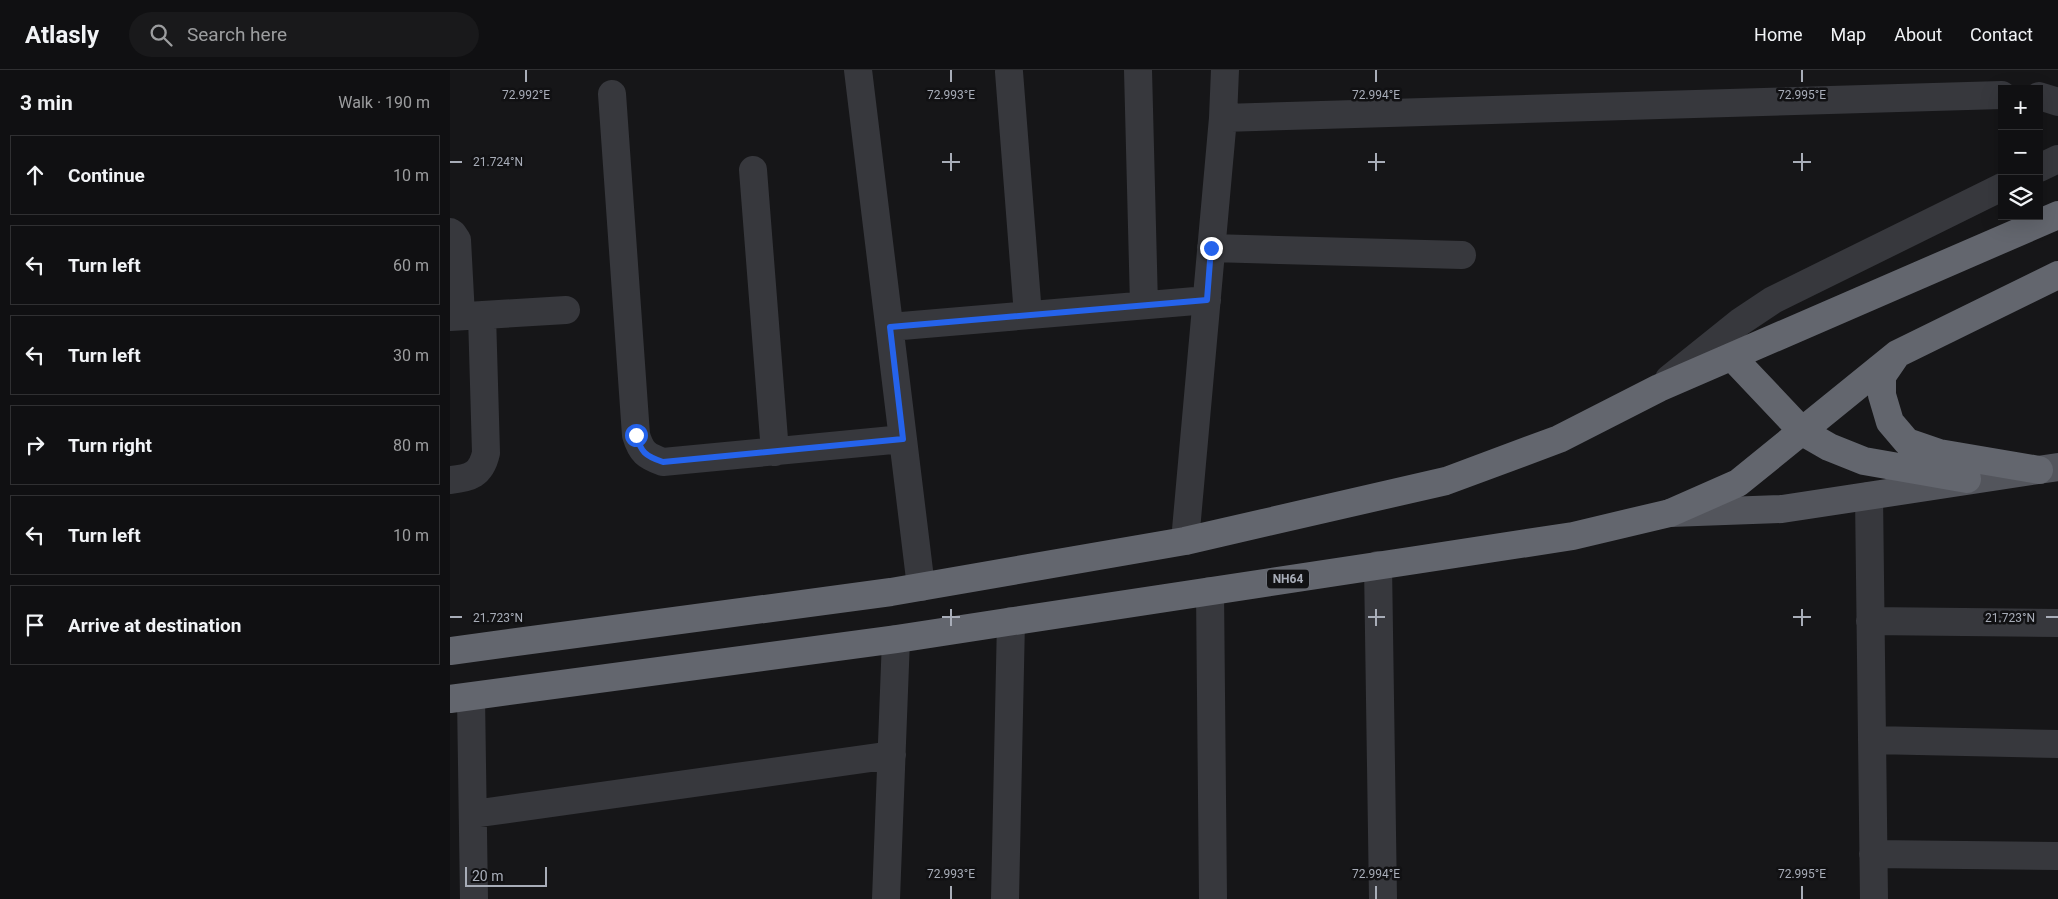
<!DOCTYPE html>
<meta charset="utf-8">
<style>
body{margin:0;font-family:Roboto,sans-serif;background:#19191b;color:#f1f3f6}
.controls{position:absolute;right:15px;top:15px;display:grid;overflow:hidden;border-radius:0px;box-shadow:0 5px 20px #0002}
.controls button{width:45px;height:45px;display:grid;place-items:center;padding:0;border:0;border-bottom:1px solid #303032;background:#101012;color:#f1f3f6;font:25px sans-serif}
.scale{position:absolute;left:15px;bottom:12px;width:82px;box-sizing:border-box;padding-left:5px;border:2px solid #a8adb8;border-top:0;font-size:14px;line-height:18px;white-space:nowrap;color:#a8adb8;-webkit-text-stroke:4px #111113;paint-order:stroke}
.stop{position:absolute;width:15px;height:15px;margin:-11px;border:4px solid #2563eb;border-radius:50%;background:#fff}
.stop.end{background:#2563eb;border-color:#fff;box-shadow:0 1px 5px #0008}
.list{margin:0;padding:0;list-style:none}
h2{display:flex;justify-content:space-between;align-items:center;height:65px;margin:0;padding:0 20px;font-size:21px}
h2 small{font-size:16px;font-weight:400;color:#9c9d9f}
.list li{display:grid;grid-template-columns:32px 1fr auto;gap:15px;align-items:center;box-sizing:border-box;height:80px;margin:0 10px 10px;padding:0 10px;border:1px solid #303032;border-radius:0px}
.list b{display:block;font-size:19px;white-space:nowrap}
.list em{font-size:16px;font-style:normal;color:#9c9d9f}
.icon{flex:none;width:28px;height:28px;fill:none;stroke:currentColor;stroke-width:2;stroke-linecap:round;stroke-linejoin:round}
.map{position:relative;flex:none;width:1608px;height:829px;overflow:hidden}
header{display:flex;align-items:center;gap:30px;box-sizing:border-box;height:70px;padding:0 25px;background:#101012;border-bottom:1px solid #303032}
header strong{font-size:24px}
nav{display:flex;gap:28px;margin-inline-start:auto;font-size:18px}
.search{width:350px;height:45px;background:#19191b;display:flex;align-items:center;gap:12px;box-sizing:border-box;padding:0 18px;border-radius:28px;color:#9c9d9f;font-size:19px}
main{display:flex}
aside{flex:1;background:#101012}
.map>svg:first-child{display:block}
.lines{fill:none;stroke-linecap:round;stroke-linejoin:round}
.minor{stroke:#37383d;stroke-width:28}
.major{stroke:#53555c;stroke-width:28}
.highway{stroke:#63666e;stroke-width:28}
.route{stroke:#2563eb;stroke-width:6}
.ticks{fill:none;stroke:#a8adb8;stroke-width:2}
.labels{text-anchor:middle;stroke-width:5;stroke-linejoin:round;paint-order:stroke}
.shield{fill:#111113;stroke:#7b7e86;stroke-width:1}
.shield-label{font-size:12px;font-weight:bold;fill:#a8adb8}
.ticks-label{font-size:12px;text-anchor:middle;fill:#a8adb8;stroke:#111113;stroke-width:5;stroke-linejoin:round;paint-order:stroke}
</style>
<header>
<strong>Atlasly</strong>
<div class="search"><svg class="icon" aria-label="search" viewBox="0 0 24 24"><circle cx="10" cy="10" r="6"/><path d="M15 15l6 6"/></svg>Search here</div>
<nav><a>Home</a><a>Map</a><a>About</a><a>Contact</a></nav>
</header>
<main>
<aside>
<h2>3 min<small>Walk · 190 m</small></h2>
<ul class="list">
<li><svg class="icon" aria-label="ahead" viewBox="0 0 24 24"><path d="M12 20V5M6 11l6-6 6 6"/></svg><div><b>Continue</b></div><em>10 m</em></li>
<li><svg class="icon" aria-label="left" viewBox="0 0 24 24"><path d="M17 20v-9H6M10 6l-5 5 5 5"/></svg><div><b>Turn left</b></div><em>60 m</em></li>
<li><svg class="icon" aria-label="left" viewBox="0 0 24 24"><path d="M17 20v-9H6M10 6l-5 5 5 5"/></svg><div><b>Turn left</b></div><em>30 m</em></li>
<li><svg class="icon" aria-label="right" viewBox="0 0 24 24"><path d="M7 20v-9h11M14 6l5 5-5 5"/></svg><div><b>Turn right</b></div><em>80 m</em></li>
<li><svg class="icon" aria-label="left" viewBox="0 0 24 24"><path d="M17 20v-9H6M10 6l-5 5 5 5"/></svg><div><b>Turn left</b></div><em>10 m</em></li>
<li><svg class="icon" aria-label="arrive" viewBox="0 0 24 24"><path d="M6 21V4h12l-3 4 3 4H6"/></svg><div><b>Arrive at destination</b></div></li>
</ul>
</aside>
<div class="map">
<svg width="1608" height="829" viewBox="0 0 1608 829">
<rect width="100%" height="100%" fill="#161618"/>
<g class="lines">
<path class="minor" d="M408 0 471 517
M688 0 694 235
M559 2 578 245
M162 24 186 365C191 382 196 386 213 392L453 369
M1589 26 1608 32
M773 48 1552 25
M1589 98 1608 89
M303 100 325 382
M0 162 3 164 7 170 11 246
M761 178 1012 185
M0 247 116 240
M440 257 757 230
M1219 309 1290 252 1323 230 1552 117
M0 410C20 408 31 405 36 383L32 245
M1419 426 1424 829
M735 471 773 48 775 0
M928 495 933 829
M760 521 763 829
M1420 551 1608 553
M21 627 24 829
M1422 670 1608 674
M23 744 442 685
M1423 784 1608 786
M436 829 446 569
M555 829 561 551"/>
<path class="major" d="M1220 443 1332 439 1608 397"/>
<path class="highway" d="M1282 287 1353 362 1379 377 1414 391 1517 409
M1445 287 1432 306V325L1440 352 1457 372 1489 383 1589 400
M0 581 441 522 735 471 996 411 1109 369 1209 318 1608 145
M0 629 446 569 966 490 1123 466 1220 443 1288 413 1447 284 1608 205"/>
</g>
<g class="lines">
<path class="route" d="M186 365C191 382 195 386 213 392L453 369 440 257 757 230 761 178"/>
</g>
<path class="ticks" d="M76 0V12M501 0V12M926 0V12M1352 0V12M501 83V101M926 83V101M1352 83V101M0 92H12M492 92H510M918 92H935M1343 92H1361M501 539V556M926 539V556M1352 539V556M0 547H12M492 547H510M918 547H935M1343 547H1361M1596 547H1608M501 816V829M926 816V829M1352 816V829"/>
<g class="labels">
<rect class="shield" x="817" y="499.5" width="42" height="19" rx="4"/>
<g class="shield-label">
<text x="838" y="513">NH64</text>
</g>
</g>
<g class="ticks-label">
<text x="76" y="29">72.992°E</text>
<text x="501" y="29">72.993°E</text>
<text x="926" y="29">72.994°E</text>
<text x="1352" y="29">72.995°E</text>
<text x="48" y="96">21.724°N</text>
<text x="48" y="552">21.723°N</text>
<text x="1560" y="552">21.723°N</text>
<text x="501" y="808">72.993°E</text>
<text x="926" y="808">72.994°E</text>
<text x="1352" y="808">72.995°E</text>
</g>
</svg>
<div class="controls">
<button>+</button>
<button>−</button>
<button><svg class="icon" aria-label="layers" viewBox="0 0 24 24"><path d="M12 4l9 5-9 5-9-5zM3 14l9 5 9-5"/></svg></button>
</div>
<div class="scale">20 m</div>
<div class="stop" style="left:186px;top:365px"></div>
<div class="stop end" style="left:761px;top:178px"></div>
</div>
</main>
